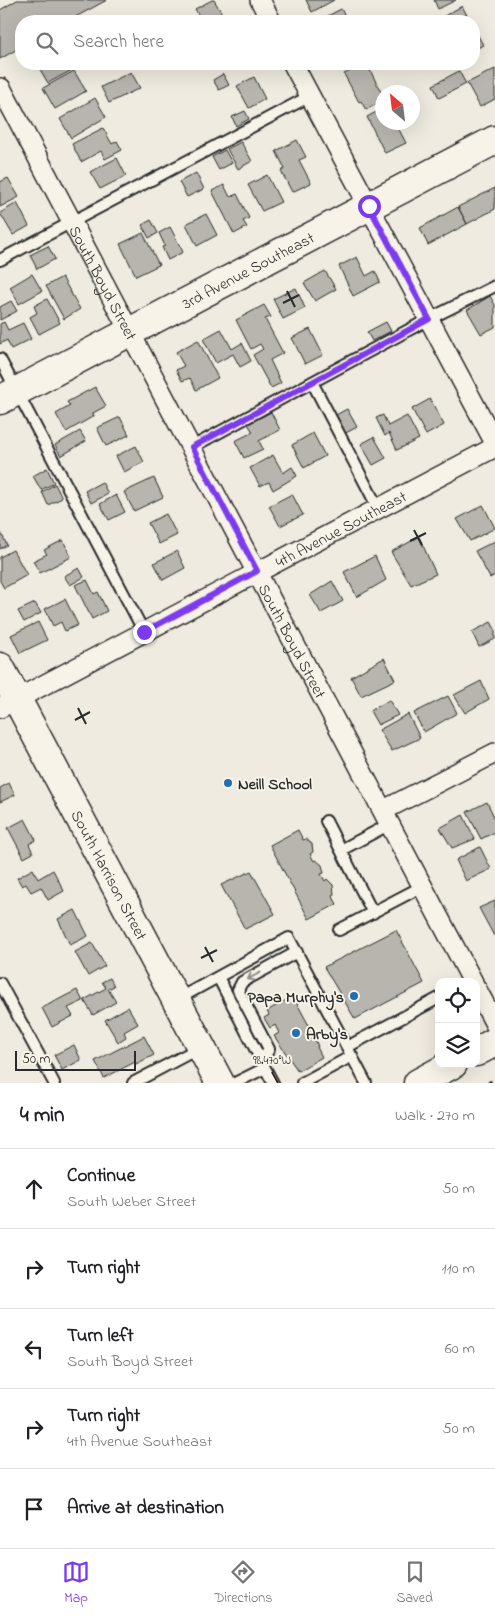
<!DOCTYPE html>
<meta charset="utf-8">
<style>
body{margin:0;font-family:"Indie Flower",sans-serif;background:#f2f2f2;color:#202124}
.controls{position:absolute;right:15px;bottom:15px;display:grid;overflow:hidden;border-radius:10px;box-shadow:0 5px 20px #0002}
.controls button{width:45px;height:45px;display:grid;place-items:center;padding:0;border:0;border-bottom:1px solid #e0e0e0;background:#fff;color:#202124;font:25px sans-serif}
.compass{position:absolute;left:375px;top:85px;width:45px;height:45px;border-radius:50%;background:#fff;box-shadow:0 5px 20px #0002;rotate:332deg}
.scale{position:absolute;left:15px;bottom:12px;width:121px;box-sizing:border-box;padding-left:5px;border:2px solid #2b2b2b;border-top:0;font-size:14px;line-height:18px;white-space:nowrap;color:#2b2b2b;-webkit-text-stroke:4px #f7f3e8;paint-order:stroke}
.stop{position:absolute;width:15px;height:15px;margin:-11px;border:4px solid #7c3aed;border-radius:50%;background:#fff}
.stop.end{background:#7c3aed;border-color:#fff;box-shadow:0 1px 5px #0008}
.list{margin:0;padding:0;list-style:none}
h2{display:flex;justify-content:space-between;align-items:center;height:65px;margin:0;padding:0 20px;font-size:21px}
h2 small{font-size:16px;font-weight:400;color:#757577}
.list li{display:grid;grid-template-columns:32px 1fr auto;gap:15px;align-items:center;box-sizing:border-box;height:80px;padding:0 20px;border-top:1px solid #e0e0e0}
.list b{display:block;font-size:19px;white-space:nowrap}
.list p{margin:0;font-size:16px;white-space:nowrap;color:#757577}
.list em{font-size:16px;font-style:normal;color:#757577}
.icon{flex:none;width:28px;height:28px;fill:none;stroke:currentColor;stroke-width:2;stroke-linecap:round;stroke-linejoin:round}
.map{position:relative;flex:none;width:495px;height:1083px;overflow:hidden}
.search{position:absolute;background:#fff;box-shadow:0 5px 20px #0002;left:15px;right:15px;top:15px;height:55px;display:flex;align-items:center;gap:12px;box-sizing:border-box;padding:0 18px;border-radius:20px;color:#757577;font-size:19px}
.sheet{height:465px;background:#fff}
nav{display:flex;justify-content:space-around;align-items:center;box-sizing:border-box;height:70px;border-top:1px solid #e0e0e0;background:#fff;font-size:14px;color:#757577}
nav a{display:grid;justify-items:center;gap:2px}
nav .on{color:#7c3aed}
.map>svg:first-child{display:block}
.building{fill:#b8b5ae;stroke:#2b2b2b}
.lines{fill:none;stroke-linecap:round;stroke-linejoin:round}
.lane-casing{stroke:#2b2b2b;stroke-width:14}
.street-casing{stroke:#2b2b2b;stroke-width:22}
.secondary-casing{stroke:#2b2b2b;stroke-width:31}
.highway-casing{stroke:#2b2b2b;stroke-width:31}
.path{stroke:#2b2b2b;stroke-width:3;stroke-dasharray:4 4;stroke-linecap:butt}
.lane{stroke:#f7f3e8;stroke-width:10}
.street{stroke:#f7f3e8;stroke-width:19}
.secondary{stroke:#f7f3e8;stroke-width:28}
.highway{stroke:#f7f3e8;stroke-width:28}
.oneway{stroke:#918f8a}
.route{stroke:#7c3aed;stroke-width:6}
.ticks{fill:none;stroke:#2b2b2b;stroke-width:2}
.poi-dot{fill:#1f6fb2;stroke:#f7f3e8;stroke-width:2}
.labels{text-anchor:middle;stroke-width:4;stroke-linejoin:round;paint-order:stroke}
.street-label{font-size:16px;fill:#2b2b2b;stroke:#f7f3e8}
.poi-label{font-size:16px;font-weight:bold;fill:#2b2b2b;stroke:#f7f3e8;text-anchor:start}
.ticks-label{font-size:12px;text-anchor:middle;fill:#2b2b2b;stroke:#f7f3e8;stroke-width:4;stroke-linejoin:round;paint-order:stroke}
</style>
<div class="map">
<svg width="495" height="1083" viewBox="0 0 495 1083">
<rect width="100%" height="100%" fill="#efebe0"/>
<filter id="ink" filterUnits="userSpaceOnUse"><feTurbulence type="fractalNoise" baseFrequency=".02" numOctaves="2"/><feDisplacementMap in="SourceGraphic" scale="10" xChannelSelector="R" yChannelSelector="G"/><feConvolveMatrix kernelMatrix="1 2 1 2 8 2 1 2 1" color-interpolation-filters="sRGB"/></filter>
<g filter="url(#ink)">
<path class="building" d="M17 0H107L68 21H21V47L0 59V10Z
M212 0H214L226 20 202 21 195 9Z
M306 0H334L312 12Z
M434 0H456L438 9Z
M462 6 470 21H440L439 19Z
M341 9 348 21H323L322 19Z
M474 28 483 45 474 50Z
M43 64H69L72 70 48 83 38 66Z
M365 64H367L382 94V101L366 110 361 101 359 102 344 74Z
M495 69V99L480 107 467 83Z
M74 71 86 91 55 109 43 88Z
M459 71 466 84 439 98 433 85Z
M131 72 140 88 109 103 101 87Z
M223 74 229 85 219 90 213 80Z
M254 77 265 99 249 108 237 86Z
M95 98 106 117 71 138 60 119Z
M382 109V122H395L406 143 385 153 367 117Z
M245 111 249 119 236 126 232 117Z
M103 128 112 144 117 141 122 150 105 159 101 151 81 162 72 144Z
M297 140 306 157 299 160 311 183 292 192 281 171 285 169 276 151Z
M241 142 252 161 238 169 227 149Z
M225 150 232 163 219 170 212 157Z
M117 158 126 176 100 189 90 172Z
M196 173 204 189 187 197 179 182Z
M267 175 281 202 262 211 248 185Z
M8 178 19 197 0 207V182Z
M224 185 230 197 237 194 249 218 243 221 247 227 234 234 212 191Z
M495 188V209L467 224 458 207Z
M17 203 29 226 13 235 0 213Z
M458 207 467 224 428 245 420 228Z
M206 214 217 235 197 246 186 224Z
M151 220 158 233 149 238 142 225Z
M170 227 183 252 168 260 162 247 165 246 159 233Z
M143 233 159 265 136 276 120 244Z
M48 246 55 259 37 269 30 255Z
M357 257 366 276 375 271 380 282 353 296 339 266Z
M325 271 336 289 315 301 304 283Z
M32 274 42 291 19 304 10 287Z
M62 277 80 309 64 319 46 286Z
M296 288 305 308 283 319 273 299Z
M490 296 495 305V327L481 334 467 310Z
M47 299 60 323 39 334 30 317 37 313 34 306Z
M11 301 17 311 0 320V307Z
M264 305 271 317 265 319 283 353 270 360 281 383 271 388 253 355 263 349 260 344 251 349 236 320Z
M4 322 8 330 23 323 31 339 11 349 7 340 0 344V324Z
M386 322 391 331 372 341 367 332Z
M221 329 232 349 242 343 251 361 240 367 233 354 216 363 203 339Z
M310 329 323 355 305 364 292 338Z
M198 340 218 378 196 390 190 378 182 381 176 370 184 366 176 352Z
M95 387 106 406 93 413 94 416 66 432 56 414 70 406 67 402Z
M430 399 444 425 426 435 412 409Z
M347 409 357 427 344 434 334 416Z
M271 412 280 430 259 441 263 449 244 458 235 441 253 432 248 424Z
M383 415 388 426 407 416 419 439 397 450 389 433 385 436 376 418Z
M120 417 129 435 106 446 97 428Z
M80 431 86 441 61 456 55 445Z
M313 433 325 456 304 468 292 445Z
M374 437 386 458 373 465 361 444Z
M136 446 144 462 124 472 116 456Z
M273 455 283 473 292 467 297 476 273 490 269 482 260 486 250 468Z
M47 468 54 483 41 490 33 476Z
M154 478 163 497 134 511 124 492Z
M102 482 108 494 91 503 85 491Z
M55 484 62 498 48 505 42 492Z
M292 494 303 515 280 526 269 506Z
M116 495 125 512 109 520 100 504Z
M483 505 495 528 470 541 457 519Z
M166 514 177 535 159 544 148 523Z
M0 531 7 545 0 549Z
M419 537 436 574 411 585 391 552Z
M63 540 71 557 40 573 33 561 47 554 44 550Z
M495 541V575L490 578 475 551Z
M13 550 27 575 4 588 0 581V557Z
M177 551 185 568 163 580 154 563Z
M375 556 386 580 357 597 344 572Z
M79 568 84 577 70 585 64 576Z
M87 580 94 594 98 592 107 611 92 619 75 585Z
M332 581 343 601 321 613 310 595Z
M65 599 78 625 65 631 61 622 53 626 45 609Z
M35 603 41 613 24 622 18 611Z
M38 622 47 640 20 653 11 635Z
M491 622 495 629V639L479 647 472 632Z
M384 658 395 680 361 696 351 677Z
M481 681 489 699 465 713 454 695Z
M448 696 457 713 424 732 414 713Z
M389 700 398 715 378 725 370 711Z
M408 714 420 738 392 751 379 730Z
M9 783 15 795 0 802V788Z
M487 802 495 819V832L481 839 467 812Z
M463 815 475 839 452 848 440 828Z
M25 819 36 840 29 844 33 853 24 858 8 828Z
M298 830 303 840 306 839 312 844 313 852 310 854 314 861 316 860 322 865 324 873 321 874 325 881 327 879 333 885 334 894 332 895 337 904 309 919 270 845Z
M480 847 491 869 466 881 456 860Z
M33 869 38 879 53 870 64 891 48 900 41 887 31 892 26 884 22 886 17 878Z
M251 871 275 914 245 929 221 885Z
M495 901V935L494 936 479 908Z
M75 910 88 936 70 945 58 919Z
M396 930 424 983 355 1019 324 967Z
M92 943 105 966 88 976 75 952Z
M110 978 114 986 108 989 116 1002 93 1015 84 1000 106 988 102 982Z
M77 990 83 1001 68 1008 73 1016 52 1027 42 1008Z
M293 996 313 1033 318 1047H317L322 1057 298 1071 274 1036 279 1033 275 1025 270 1028 264 1018 269 1015 267 1011Z
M128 1007 138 1024 124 1032 126 1037 118 1042 105 1020Z
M144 1036 154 1055 136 1064 135 1062 104 1078 95 1061Z
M74 1045 81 1060 62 1070 54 1055Z"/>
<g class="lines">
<g class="lane-casing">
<path id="lane" d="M0 260 310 96
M0 359 144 632
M312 382 378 508
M192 447 429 319 495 286
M326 821 373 913
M341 850 390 824
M339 930 423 886
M218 977 265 1068 235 1083
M0 983 54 1083
M176 1000 289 938 366 1083
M347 1047 439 998
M262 1062 269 1049 238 990 242 982 297 952
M265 1068 273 1083
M133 1083 201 1047
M302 1083 352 1056"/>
</g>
<g class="street-casing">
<g id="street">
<path d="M260 0 271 21"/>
<path d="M293 64 495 443"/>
<path id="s1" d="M1 88 473 982"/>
<path id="s2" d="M0 708 495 447"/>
<path d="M384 810 495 753"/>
<path d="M476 988 495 1024"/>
</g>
</g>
<g class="secondary-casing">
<g id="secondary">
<path id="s3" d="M0 400 495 140"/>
<path id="s4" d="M0 667 220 1083"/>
</g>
</g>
<g class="highway-casing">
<path id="highway" d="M476 1052 495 1042
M418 1083 453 1064"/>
</g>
<path class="path" d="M488 1083 495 1079"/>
<use href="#lane" class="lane"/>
<use href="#street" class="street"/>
<use href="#secondary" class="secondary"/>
<use href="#highway" class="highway"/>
</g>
<defs><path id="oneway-shaft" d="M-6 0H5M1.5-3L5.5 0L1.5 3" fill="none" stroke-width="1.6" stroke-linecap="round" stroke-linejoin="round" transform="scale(1.25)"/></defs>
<use class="oneway" href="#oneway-shaft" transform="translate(254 976) rotate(152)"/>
</g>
<g class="lines" filter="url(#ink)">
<path class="route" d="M144 632 257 571 192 447 429 319 369 206"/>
</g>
<path class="ticks" d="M287 291 295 307M283 303 299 295M414 530 422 545M410 541 426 533M78 708 86 724M75 720 90 712M205 947 213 962M201 958 217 950M272 1072 278 1083"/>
<g class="poi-dot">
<circle cx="228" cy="783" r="5"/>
<circle cx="354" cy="996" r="5"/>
<circle cx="296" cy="1033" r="5"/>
</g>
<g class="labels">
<g class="street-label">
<text dy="6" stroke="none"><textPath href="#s3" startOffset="280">3rd Avenue Southeast</textPath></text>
<text dy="6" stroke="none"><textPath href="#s1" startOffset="220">South Boyd Street</textPath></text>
<text dy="6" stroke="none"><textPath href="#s2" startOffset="385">4th Avenue Southeast</textPath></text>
<text dy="6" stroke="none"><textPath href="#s1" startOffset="625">South Boyd Street</textPath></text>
<text dy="6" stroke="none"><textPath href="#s4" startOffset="235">South Harrison Street</textPath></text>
</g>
<g class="poi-label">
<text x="238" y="789">Neill School</text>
<text x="344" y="1002" text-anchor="end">Papa Murphy's</text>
<text x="306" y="1039">Arby's</text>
</g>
</g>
<g class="ticks-label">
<text x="272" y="1064">98.470°W</text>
</g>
</svg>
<div class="controls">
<button><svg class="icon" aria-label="locate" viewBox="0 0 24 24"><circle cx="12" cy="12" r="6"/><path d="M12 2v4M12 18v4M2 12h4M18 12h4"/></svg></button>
<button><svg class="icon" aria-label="layers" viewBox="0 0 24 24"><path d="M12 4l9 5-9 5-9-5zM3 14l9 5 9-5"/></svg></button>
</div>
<svg class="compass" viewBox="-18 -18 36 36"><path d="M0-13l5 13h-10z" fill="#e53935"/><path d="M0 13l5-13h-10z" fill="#757577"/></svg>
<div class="scale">50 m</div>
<div class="stop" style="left:369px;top:206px"></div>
<div class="stop end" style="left:144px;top:632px"></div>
<div class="search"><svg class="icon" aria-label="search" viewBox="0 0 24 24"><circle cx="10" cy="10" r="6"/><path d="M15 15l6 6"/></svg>Search here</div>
</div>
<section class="sheet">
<h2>4 min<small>Walk · 270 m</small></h2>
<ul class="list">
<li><svg class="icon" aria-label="ahead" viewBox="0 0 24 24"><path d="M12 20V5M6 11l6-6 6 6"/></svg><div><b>Continue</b><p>South Weber Street</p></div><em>50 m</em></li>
<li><svg class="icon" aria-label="right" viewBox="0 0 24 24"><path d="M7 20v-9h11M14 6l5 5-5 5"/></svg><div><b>Turn right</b></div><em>110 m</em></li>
<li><svg class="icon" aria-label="left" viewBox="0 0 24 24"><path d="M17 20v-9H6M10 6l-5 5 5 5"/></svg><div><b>Turn left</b><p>South Boyd Street</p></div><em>60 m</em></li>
<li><svg class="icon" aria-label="right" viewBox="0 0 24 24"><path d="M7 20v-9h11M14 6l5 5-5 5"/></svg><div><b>Turn right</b><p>4th Avenue Southeast</p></div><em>50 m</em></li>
<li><svg class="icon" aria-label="arrive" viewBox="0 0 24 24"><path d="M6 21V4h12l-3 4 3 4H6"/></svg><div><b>Arrive at destination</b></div></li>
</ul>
</section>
<nav>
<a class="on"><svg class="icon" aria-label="map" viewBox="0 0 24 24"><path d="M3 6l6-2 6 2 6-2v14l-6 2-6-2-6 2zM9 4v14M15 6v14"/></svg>Map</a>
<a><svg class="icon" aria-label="directions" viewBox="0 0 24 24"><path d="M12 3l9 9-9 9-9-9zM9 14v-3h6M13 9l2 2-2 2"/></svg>Directions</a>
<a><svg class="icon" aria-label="saved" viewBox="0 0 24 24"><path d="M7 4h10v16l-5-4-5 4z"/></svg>Saved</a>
</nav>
